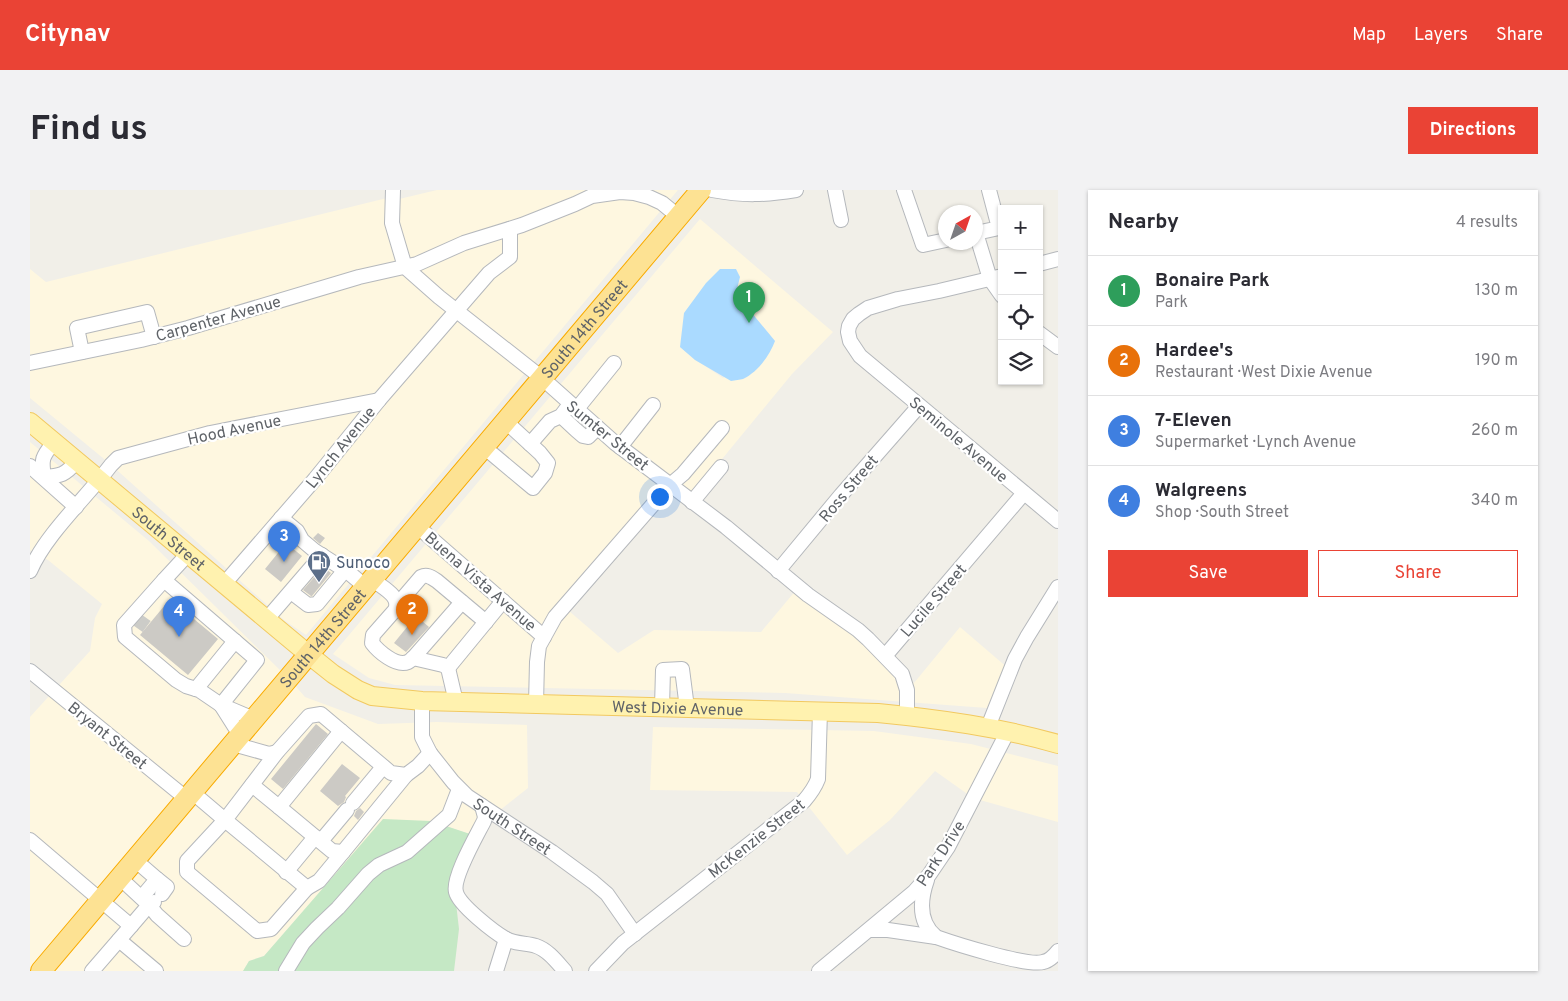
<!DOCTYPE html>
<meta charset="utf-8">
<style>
body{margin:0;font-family:Overpass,sans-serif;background:#f2f2f3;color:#2b2b33}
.controls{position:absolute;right:15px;top:15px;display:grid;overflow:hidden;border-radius:0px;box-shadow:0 1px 4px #0004}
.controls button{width:45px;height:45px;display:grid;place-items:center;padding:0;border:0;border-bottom:1px solid #e1e1e2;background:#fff;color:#2b2b33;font:25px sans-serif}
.compass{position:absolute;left:908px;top:15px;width:45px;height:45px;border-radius:50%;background:#fff;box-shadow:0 1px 4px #0004;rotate:40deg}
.you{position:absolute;left:629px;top:306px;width:18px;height:18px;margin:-12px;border:4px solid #fff;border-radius:50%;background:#1a73e8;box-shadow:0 0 0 8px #1a73e833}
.badge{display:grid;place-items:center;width:32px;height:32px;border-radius:50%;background:#ea4335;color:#fff;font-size:16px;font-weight:700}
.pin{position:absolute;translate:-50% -41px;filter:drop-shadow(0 1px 2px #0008)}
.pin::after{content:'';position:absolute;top:26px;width:18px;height:15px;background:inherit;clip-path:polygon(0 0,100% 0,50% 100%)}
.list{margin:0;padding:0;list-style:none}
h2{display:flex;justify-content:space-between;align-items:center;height:65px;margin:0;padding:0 20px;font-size:21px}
h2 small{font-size:16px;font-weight:400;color:#7c7c81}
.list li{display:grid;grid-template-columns:32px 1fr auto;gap:15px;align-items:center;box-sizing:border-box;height:70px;padding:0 20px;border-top:1px solid #e1e1e2}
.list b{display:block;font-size:19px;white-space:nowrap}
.list p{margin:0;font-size:16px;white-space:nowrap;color:#7c7c81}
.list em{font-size:16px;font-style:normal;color:#7c7c81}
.actions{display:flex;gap:10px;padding:15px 20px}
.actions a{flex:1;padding:11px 0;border:1px solid #ea4335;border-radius:0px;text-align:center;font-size:18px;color:#ea4335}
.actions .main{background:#ea4335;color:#fff}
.icon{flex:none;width:28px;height:28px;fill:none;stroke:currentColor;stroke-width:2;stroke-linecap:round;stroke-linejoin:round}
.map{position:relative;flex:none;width:1028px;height:781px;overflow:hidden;border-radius:0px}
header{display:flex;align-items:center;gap:30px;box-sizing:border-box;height:70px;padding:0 25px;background:#ea4335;color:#fff}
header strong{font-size:24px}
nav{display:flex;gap:28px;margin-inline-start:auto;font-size:18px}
.intro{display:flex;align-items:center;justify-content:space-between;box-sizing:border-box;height:120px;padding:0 30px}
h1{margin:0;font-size:35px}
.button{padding:12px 22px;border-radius:0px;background:#ea4335;color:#fff;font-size:18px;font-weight:700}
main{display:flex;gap:30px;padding:0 30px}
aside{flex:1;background:#fff;border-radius:0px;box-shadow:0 1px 4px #0004}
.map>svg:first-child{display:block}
.commercial{fill:#fef7e0;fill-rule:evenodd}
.green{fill:#c5e8c5}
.water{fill:#aadaff}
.building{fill:#cccac5}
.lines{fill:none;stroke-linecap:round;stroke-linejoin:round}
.minor-tunnel{stroke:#ccccc8;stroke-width:14;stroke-dasharray:14 7;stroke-linecap:butt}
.minor-casing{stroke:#b5b8bc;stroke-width:16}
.major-casing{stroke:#f2c960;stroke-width:20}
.highway-casing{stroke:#f9ab00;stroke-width:22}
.minor{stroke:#fff;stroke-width:14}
.major{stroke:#fff2af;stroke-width:18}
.highway{stroke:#fde293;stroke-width:20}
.labels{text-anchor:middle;stroke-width:4.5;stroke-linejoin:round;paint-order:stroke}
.street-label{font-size:16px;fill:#5f6368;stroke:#fff}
.service-label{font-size:16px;fill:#4e5e75;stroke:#fff;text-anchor:start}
</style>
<header>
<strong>Citynav</strong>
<nav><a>Map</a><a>Layers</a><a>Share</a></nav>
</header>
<div class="intro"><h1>Find us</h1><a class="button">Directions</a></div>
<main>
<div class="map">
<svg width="1028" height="781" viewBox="0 0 1028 781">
<rect width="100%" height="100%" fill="#f1efe8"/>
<path class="commercial" d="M407 0H648L276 445 254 430 79 273 0 208V79L16 92 361 7 365 10Z
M670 29 803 142 762 184 660 308 642 293 539 421 588 463 624 440 731 442 767 399 884 493 930 437 979 479 957 518 755 503 365 495 339 488 303 464ZM707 97 705 106 716 116 745 151 693 188 666 170 650 157Z
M0 252 119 351 255 485 4 781H0V527L60 461 65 428 72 414 18 370 0 360Z
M262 492 275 507 348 534 407 532 497 535 498 598 440 644 401 631 329 657 234 766 219 771 213 781H17Z
M623 537 844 541 941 554 1028 576V632L943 608 905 581 860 630 817 665 767 602 620 600Z"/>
<path class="green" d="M353 629 401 631 440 644 426 713 429 739 424 781H213L219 771 234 766Z"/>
<path class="water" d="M690 79H706L710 87 705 107 716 116 745 151C740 165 728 182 713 189 710 190 705 190 701 191L665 170 650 157 654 123 676 93Z"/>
<path class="building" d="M288 343 295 348 290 354 283 348Z
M256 353 272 366 251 392 235 379Z
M293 377 301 383 282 406H281L273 400Z
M140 409 188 449 158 485 110 445Z
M386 426 399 437 376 462 364 453Z
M286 534 298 544 253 599 241 589Z
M312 574 330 588 315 606 316 607 314 612 308 616 290 601Z
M330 618 334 622 328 630 324 626 326 621Z"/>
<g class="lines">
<path class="minor-tunnel" d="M107 438 115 427"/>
<g class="minor-casing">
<g id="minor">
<path d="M363 0 362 33 375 77"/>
<path d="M682 0C714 6 735 5 766 0"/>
<path d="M805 0 811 30"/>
<path d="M874 0 893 55 916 50"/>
<path d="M946 43 960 89 972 106"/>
<path d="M946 43 969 38 959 0"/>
<path d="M1009 74 1028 69"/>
<path d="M375 77 409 107 512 188 585 253 696 337 778 405 828 440 838 449 872 484 877 500V526"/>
<path d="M972 86 909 101 868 109 838 118 829 124 823 129 819 136 818 142 820 151 830 166 1028 331"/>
<path d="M1009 143 1028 157"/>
<path d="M52 162 47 138 117 122 124 147"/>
<path d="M0 173 111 150 158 138 329 87 387 74 434 53 492 35 545 14 562 6 590 2 604 3 619 7 632 13 649 27"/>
<path d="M546 220 584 173"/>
<path d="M531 226 546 240 553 246 558 247 567 238"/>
<path d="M24 252C12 267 11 269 14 287 31 286 35 285 47 271"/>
<path d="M500 254 520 231 531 226 540 214"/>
<path d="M454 257 503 298 515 283 518 273 510 263 475 231"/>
<path d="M590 257 623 215"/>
<path d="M0 276 46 317"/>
<path d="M662 312 691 277"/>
<path d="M251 328 267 341 272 350 285 361 318 382 336 397"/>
<path d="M387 336 514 447"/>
<path d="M158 364 134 390 227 470 191 515"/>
<path d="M0 381C16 344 56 308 81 275L88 268 180 243 349 210"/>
<path d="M748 381 811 305 889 216"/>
<path d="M342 389C351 397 372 406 365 420L343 445 342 453C348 461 366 477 378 472 380 471 382 469 384 467L432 412"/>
<path d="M134 390 94 435 95 447 146 490 156 496 169 500 191 515 224 529"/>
<path d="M194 394 285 289 349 210 459 83 480 67V39"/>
<path d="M261 402 278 415 287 414 315 380"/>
<path d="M367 415 391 387C397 384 401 387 407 391L456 432"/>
<path d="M236 430 292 365"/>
<path d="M855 466 994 303"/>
<path d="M383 468 413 475 418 478 426 512"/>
<path d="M418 478 473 411"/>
<path d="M0 481 157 609"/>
<path d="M166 499 205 451"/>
<path id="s1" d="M392 511V547L400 563 423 592 437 606 522 662 563 692 577 704 605 744"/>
<path d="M506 514 507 472 509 456 525 427 640 295 653 284 692 238"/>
<path d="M191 515 210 545"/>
<path d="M632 517 633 480 652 479 657 518"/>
<path d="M958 537 985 469 997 447 1028 397"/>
<path d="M203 554 239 564 247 562"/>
<path d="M222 595 249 617 311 541"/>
<path d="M162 602 195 630 157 671V682L227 741 241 739 277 698 195 630 247 562 279 526 291 524 361 583 376 585 388 576 400 563"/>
<path d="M323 613 353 577"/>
<path d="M452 616 455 627 454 631C447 645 422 688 426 702 429 715 464 742 476 749 485 754 497 753 506 756 518 760 527 772 535 781"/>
<path d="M249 617 302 661 313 662 376 585"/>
<path d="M0 650 101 736 62 781"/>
<path d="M291 651 317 620"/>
<path d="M105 670 127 689 112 707"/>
<path d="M256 682 285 647"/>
<path d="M90 688 119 715 101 736"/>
<path d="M127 689 137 697 132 704"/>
<path d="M897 690C890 710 888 732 906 747 923 753 998 777 1013 772 1019 771 1024 766 1028 761"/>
<path d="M277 698 289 691 313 662"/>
<path d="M124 712 119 715 127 725 154 749"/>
<path d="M839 740H858L906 747"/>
<path d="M89 750 126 781"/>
<path d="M256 781 273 753 287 738 308 718 338 684 349 675 377 662 419 625 429 599"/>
<path d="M466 781 476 749"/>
<path d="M566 781 593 753 774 611C780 604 785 597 788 589L790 521"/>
<path d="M789 781 884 702 899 685 918 657 978 541"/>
</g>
</g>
<g class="major-casing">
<g id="major">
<path id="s2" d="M0 232 278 464 303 484 328 500 342 506 392 511 848 523C909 529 969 537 1028 554"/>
</g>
</g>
<g class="highway-casing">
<g id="highway">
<path id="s3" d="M11 781 671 0"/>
</g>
</g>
<use href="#minor" class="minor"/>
<use href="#major" class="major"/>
<use href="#highway" class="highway"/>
</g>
<defs>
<g id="fuel-pin" transform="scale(1.25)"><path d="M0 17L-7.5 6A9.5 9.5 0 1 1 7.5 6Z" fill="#5c6f8a" stroke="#fff"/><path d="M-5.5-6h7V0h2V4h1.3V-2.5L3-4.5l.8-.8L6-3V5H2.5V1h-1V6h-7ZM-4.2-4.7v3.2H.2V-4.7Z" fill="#fff"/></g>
</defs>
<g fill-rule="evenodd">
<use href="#fuel-pin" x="289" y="372"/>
</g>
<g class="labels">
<g class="street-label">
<text transform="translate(188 128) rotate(-16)" y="6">Carpenter Avenue</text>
<text dy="6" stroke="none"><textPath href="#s3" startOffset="841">South 14th Street</textPath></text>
<text transform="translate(204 239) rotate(-12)" y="6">Hood Avenue</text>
<text transform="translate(578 245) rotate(39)" y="6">Sumter Street</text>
<text transform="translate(929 249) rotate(40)" y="6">Seminole Avenue</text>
<text transform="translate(310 257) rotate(-51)" y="6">Lynch Avenue</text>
<text transform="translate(818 298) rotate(-50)" y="6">Ross Street</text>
<text dy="6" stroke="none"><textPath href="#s2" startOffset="181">South Street</textPath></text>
<text transform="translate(451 391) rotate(41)" y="6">Buena Vista Avenue</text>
<text transform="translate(903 410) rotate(-49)" y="6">Lucile Street</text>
<text dy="6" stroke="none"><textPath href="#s3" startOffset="436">South 14th Street</textPath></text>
<text dy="6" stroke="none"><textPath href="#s2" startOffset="745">West Dixie Avenue</textPath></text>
<text transform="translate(78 545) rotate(39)" y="6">Bryant Street</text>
<text dy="6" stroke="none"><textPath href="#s1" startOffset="165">South Street</textPath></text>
<text transform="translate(726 648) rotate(-38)" y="6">McKenzie Street</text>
<text transform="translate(910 663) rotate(-57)" y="6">Park Drive</text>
</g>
<g class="service-label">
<text x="306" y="378">Sunoco</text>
</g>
</g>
</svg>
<div class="controls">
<button>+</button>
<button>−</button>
<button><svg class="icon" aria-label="locate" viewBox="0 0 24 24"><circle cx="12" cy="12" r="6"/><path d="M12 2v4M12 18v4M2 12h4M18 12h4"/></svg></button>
<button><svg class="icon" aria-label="layers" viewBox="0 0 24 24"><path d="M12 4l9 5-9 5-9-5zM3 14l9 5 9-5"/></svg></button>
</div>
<svg class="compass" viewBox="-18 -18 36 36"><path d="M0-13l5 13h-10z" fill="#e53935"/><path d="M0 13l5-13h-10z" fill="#7c7c81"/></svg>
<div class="you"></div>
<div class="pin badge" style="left:719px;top:133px;background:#2e9e5b">1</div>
<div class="pin badge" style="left:382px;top:445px;background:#e8710a">2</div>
<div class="pin badge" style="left:254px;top:372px;background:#3f7fe0">3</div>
<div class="pin badge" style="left:149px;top:447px;background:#3f7fe0">4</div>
</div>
<aside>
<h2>Nearby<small>4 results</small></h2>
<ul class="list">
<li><span class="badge" style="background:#2e9e5b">1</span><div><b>Bonaire Park</b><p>Park</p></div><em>130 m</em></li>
<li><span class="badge" style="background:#e8710a">2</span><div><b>Hardee's</b><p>Restaurant · West Dixie Avenue</p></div><em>190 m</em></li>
<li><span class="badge" style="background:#3f7fe0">3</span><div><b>7-Eleven</b><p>Supermarket · Lynch Avenue</p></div><em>260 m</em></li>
<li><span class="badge" style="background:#3f7fe0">4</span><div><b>Walgreens</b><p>Shop · South Street</p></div><em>340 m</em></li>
</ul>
<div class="actions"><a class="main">Save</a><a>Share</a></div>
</aside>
</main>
